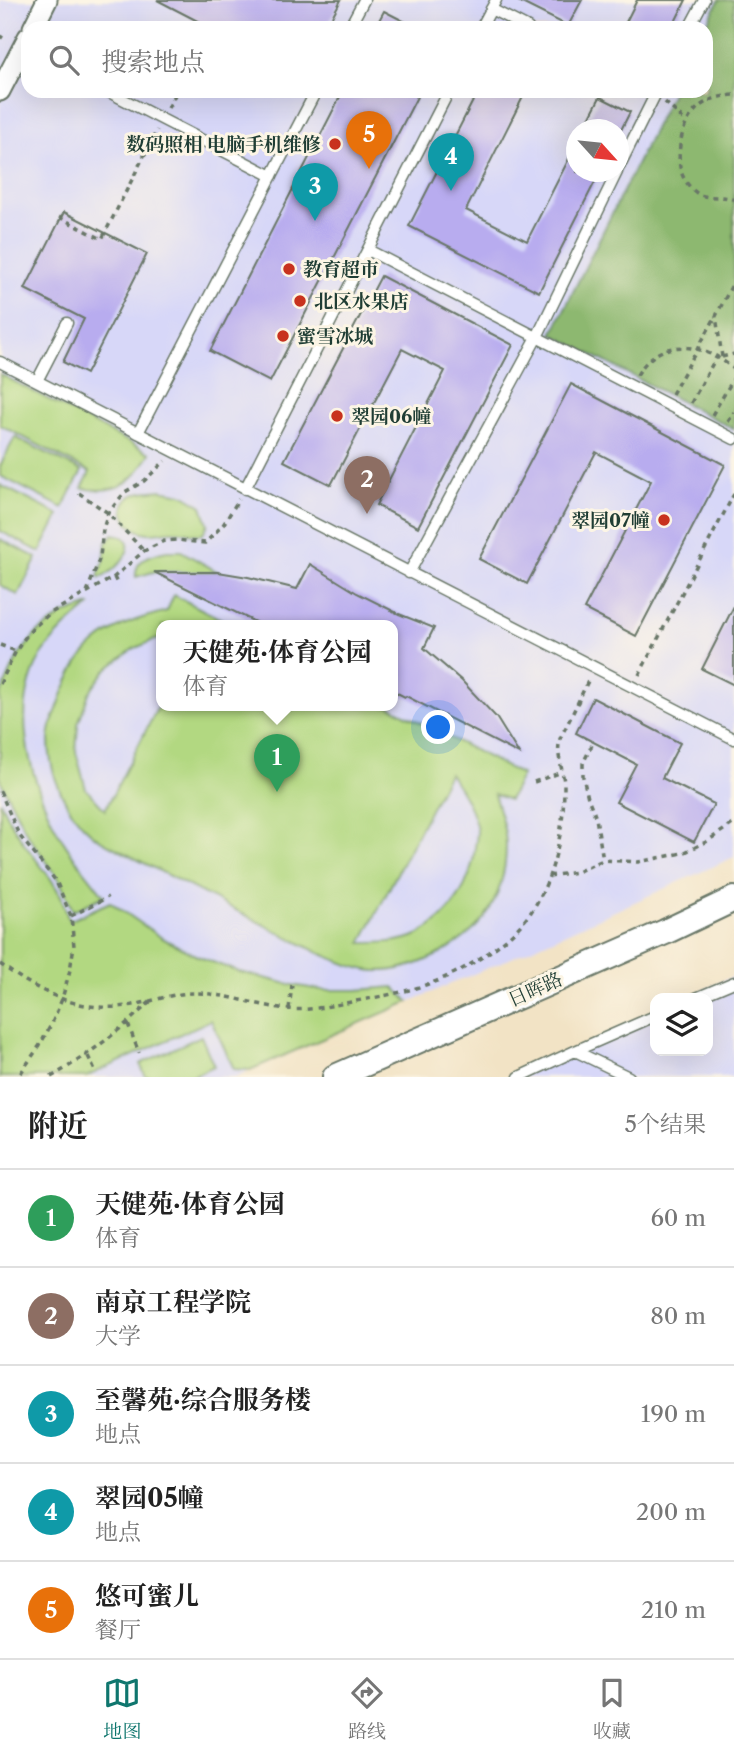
<!DOCTYPE html>
<html lang="zh">
<meta charset="utf-8">
<style>
body{margin:0;font-family:"Libre Caslon Text","Noto Serif SC",serif;background:#f2f2f2;color:#222}
.controls{position:absolute;right:21px;bottom:21px;display:grid;overflow:hidden;border-radius:14px;box-shadow:0 7px 28px #0002}
.controls button{width:63px;height:63px;display:grid;place-items:center;padding:0;border:0;border-bottom:2px solid #e0e0e0;background:#fff;color:#222;font:35px sans-serif}
.compass{position:absolute;left:566px;top:119px;width:63px;height:63px;border-radius:50%;background:#fff;box-shadow:0 7px 28px #0002;rotate:117deg}
.you{position:absolute;left:439px;top:728px;width:24px;height:24px;margin:-18px;border:5px solid #fff;border-radius:50%;background:#1a73e8;box-shadow:0 0 0 10px #1a73e833}
.badge{display:grid;place-items:center;width:46px;height:46px;border-radius:50%;background:#0f766e;color:#fff;font-size:23px;font-weight:700}
.pin{position:absolute;translate:-50% -58px;filter:drop-shadow(0 2px 4px #0008)}
.pin::after{content:'';position:absolute;top:37px;width:24px;height:21px;background:inherit;clip-path:polygon(0 0,100% 0,50% 100%)}
.popup{position:absolute;left:156px;top:620px;width:242px;height:91px;box-sizing:border-box;display:grid;place-content:center;border-radius:14px;background:#fff;filter:drop-shadow(0 2px 5px #0005);font-size:23px;white-space:nowrap;color:#767676}
.popup b{font-size:26px;color:#222}
.popup::after{content:'';position:absolute;left:50%;top:100%;margin-left:-14px;border:14px solid transparent;border-top-color:#fff}
.list{margin:0;padding:0;list-style:none}
h2{display:flex;justify-content:space-between;align-items:center;height:91px;margin:0;padding:0 28px;font-size:30px}
h2 small{font-size:23px;font-weight:400;color:#767676}
.list li{display:grid;grid-template-columns:46px 1fr auto;gap:21px;align-items:center;box-sizing:border-box;height:98px;padding:0 28px;border-top:2px solid #e0e0e0}
.list b{display:block;font-size:26px;white-space:nowrap}
.list p{margin:0;font-size:23px;white-space:nowrap;color:#767676}
.list em{font-size:23px;font-style:normal;color:#767676}
.icon{flex:none;width:38px;height:38px;fill:none;stroke:currentColor;stroke-width:2;stroke-linecap:round;stroke-linejoin:round}
.map{position:relative;flex:none;width:734px;height:1077px;overflow:hidden}
.search{position:absolute;background:#fff;box-shadow:0 7px 28px #0002;left:21px;right:21px;top:21px;height:77px;display:flex;align-items:center;gap:18px;box-sizing:border-box;padding:0 24px;border-radius:21px;color:#767676;font-size:26px}
.sheet{height:581px;background:#fff}
nav{display:flex;justify-content:space-around;align-items:center;box-sizing:border-box;height:98px;border-top:2px solid #e0e0e0;background:#fff;font-size:19px;color:#767676}
nav a{display:grid;justify-items:center;gap:4px}
nav .on{color:#0f766e}
.map>svg:first-child{display:block}
.built{fill:#d7d7f8;fill-rule:evenodd}
.green{fill:#b2d881;stroke:#688a5a;stroke-width:2;fill-rule:evenodd}
.forest{fill:#8db86f;stroke:#567a52;stroke-width:2}
.building{fill:#b8acef}
.lines{fill:none;stroke-linecap:round;stroke-linejoin:round}
.service-casing{stroke:#697767;stroke-width:13}
.minor-casing{stroke:#697767;stroke-width:23}
.tertiary-casing{stroke:#697767;stroke-width:28}
.path{stroke:#697767;stroke-width:3.5;stroke-dasharray:5 5;stroke-linecap:butt}
.service{stroke:#fff;stroke-width:10}
.minor{stroke:#fff;stroke-width:19}
.tertiary{stroke:#fff;stroke-width:24}
.poi-dot{fill:#c8321e;stroke:#fcf5e5;stroke-width:2.5}
.labels{text-anchor:middle;stroke-width:6;stroke-linejoin:round;paint-order:stroke}
.poi-label{font-size:19px;font-weight:bold;fill:#1f3d34;stroke:#fcf5e5;text-anchor:start}
.street-label{font-size:19px;fill:#1f3d34;stroke:#fcf5e5}
</style>
<div class="map">
<svg width="734" height="1077" viewBox="0 0 734 1077">
<rect width="100%" height="100%" fill="#fcf5e5"/>
<filter id="ink" filterUnits="userSpaceOnUse"><feTurbulence type="fractalNoise" baseFrequency=".0143" numOctaves="2"/><feDisplacementMap in="SourceGraphic" scale="14" xChannelSelector="R" yChannelSelector="G"/><feConvolveMatrix kernelMatrix="1 2 1 2 8 2 1 2 1" color-interpolation-filters="sRGB"/></filter>
<filter id="wash" filterUnits="userSpaceOnUse"><feTurbulence type="fractalNoise" baseFrequency=".00686" numOctaves="4" result="noise"/><feDisplacementMap in="SourceGraphic" scale="28" xChannelSelector="R" yChannelSelector="G"/><feGaussianBlur stdDeviation="1.57" result="paint"/><feColorMatrix in="noise" values="0 0 0 0 0 0 0 0 0 0 0 0 0 0 0 0 0 1.4 0 .05"/><feComposite in="paint" operator="in"/></filter>
<g filter="url(#wash)">
<rect width="100%" height="100%" fill="#f2e3c5"/>
<path class="built" d="M0 0H734V857L520 954 235 1077H0ZM28 28H706V91H28ZM576 130H618V172H576ZM162 626H392V706H162Z
M734 976V1077H519L655 1013V1051H708V998H687Z"/>
<path class="green" d="M0 374 150 453C134 483 117 495 82 488L90 472 0 425Z
M15 437 82 471 63 508 0 476V466Z
M0 485 59 515 40 552 0 531Z
M161 490 182 494 202 506 208 524 203 534C193 536 185 531 175 531 162 530 150 537 137 530 126 524 117 508 129 498 136 491 152 491 161 490Z
M113 534C147 538 116 572 100 578L98 575 104 562 106 543Z
M0 539 37 558 18 595 0 585Z
M167 551H181L218 572H153L136 577C134 559 152 554 167 551Z
M174 595 234 626H162L161 637 133 649 106 670 89 693 78 724 76 752 86 789 105 810 161 701 162 706H389L522 775 509 800 494 794C499 811 506 829 506 847 506 871 499 898 484 918 461 947 414 972 376 971 356 970 337 960 319 953L115 848C107 844 99 840 92 834 65 811 49 775 49 739 49 726 57 711 61 698 69 678 78 658 94 644 115 625 140 618 167 611ZM449 773C460 788 474 811 477 831 477 836 476 842 475 847 472 883 452 916 419 934 401 943 381 943 361 943Z
M91 605C74 618 58 632 45 650 9 703 28 772 54 825 67 851 87 873 104 896L73 911 59 879 27 834 0 780V696L18 656 37 633 64 614Z
M0 801 8 818 25 845 51 879 61 896 69 921 110 902 162 938 197 956 236 971 292 985 322 990H357L394 987 409 1002 250 1070 234 1069 211 1020 86 1077H0Z
M201 1036 214 1066 190 1077H146L140 1064Z"/>
<path class="forest" d="M719 0H734V429L552 334 673 91H706V28H705Z"/>
<g id="blocks">
<path class="building" d="M157 0H341L326 28H211Z
M516 0H582L568 26Z
M637 0H686L672 28H623Z
M384 11 417 28H375Z
M343 91H420L270 382 210 351Z
M478 91H526L466 210 527 241 577 143V172H600L539 292 409 226Z
M600 97 630 112 621 130H583Z
M64 212 147 254 86 374 63 362 84 319 25 289Z
M381 276 513 345 418 527 376 505 445 371 402 349 331 485 284 461Z
M571 384 725 465 636 636 584 609 651 481 596 452 527 584 479 559Z
M310 564 357 593 399 614 434 628 424 648 462 681 496 717 519 754 406 696 405 697 393 691V626H263L154 572H218L248 577 297 589Z
M734 606V685L702 669Z
M593 698 680 743 662 778 714 804 694 842 616 802 636 764 576 733Z"/>
</g>
</g>
<g filter="url(#ink)">
<use href="#blocks" fill-opacity="0" stroke="#697767" stroke-width="2"/>
<g class="lines">
<g class="service-casing">
<path id="service" d="M491 9 528 28
M349 28 364 0
M481 28 496 0
M689 28 704 0
M107 91 272 176
M618 169 657 91
M368 250 734 439
M0 362 734 739
M37 381 67 323
M138 433 316 91
M245 489 449 91
M409 573 537 337 617 172
M696 998 734 982
M519 1077 575 1051
M629 1077 575 1051 655 1016"/>
</g>
<g class="minor-casing">
<path id="minor" d="M33 28 47 0
M0 91 28 37"/>
</g>
<g class="tertiary-casing">
<path id="tertiary" d="M335 1077 665 932 734 899"/>
</g>
<path class="path" d="M0 36 3 38
M734 95C701 97 685 114 680 145 678 164 679 176 693 190 705 202 721 193 734 200
M665 102 686 122
M168 108 177 91
M59 217 102 239 157 130
M722 357 716 316 734 281
M722 357 734 354
M637 375C660 335 703 343 734 369
M672 394 716 316
M691 403 718 354
M712 415 734 378
M728 422 734 412
M79 493 108 513 144 551
M114 577 118 586
M87 592 100 557 103 529 108 513 125 492 144 481 165 461
M0 645 16 651
M639 675 734 494
M0 684 16 651 24 639 33 628 49 614 114 577 144 551 164 541 177 540 205 543 223 525 239 499
M592 745 583 763V777L588 798 596 818 603 860
M534 782 562 772
M0 791 19 835 56 881 71 916 74 946 70 970 62 999 52 1023 40 1045 18 1077
M549 876 577 872 603 860 638 862 683 853 706 842 734 823
M71 916 108 897
M0 964C37 991 78 1013 127 1006 149 1003 171 993 194 993 226 993 256 1006 288 1009 309 1011 330 1006 351 1002 377 997 403 993 428 984 462 973 510 943 531 912 555 877 564 828 564 786 564 772 557 758 559 744 559 738 564 731 567 725 575 709 582 693 590 677
M289 1009 292 985
M128 1024 139 1053
M88 1056 96 1073
M51 1077C89 1055 118 1032 150 1002"/>
<use href="#service" class="service"/>
<use href="#minor" class="minor"/>
<use href="#tertiary" class="tertiary"/>
</g>
</g>
<g class="poi-dot">
<circle cx="335" cy="144" r="7"/>
<circle cx="289" cy="269" r="7"/>
<circle cx="300" cy="301" r="7"/>
<circle cx="283" cy="336" r="7"/>
<circle cx="337" cy="416" r="7"/>
<circle cx="664" cy="520" r="7"/>
</g>
<g class="labels">
<g class="poi-label">
<text x="321" y="151" text-anchor="end">数码照相 电脑手机维修</text>
<text x="303" y="276">教育超市</text>
<text x="314" y="308">北区水果店</text>
<text x="297" y="343">蜜雪冰城</text>
<text x="351" y="423">翠园06幢</text>
<text x="650" y="527" text-anchor="end">翠园07幢</text>
</g>
<g class="street-label">
<text transform="translate(535 989) rotate(-24)" y="7">日晖路</text>
</g>
</g>
</svg>
<div class="controls">
<button><svg class="icon" aria-label="layers" viewBox="0 0 24 24"><path d="M12 4l9 5-9 5-9-5zM3 14l9 5 9-5"/></svg></button>
</div>
<svg class="compass" viewBox="-18 -18 36 36"><path d="M0-13l5 13h-10z" fill="#e53935"/><path d="M0 13l5-13h-10z" fill="#767676"/></svg>
<div class="you"></div>
<div class="pin badge" style="left:277px;top:792px;background:#2e9e5b">1</div>
<div class="popup"><b>天健苑·体育公园</b>体育</div>
<div class="pin badge" style="left:367px;top:514px;background:#8d6e63">2</div>
<div class="pin badge" style="left:315px;top:221px;background:#0f9aa8">3</div>
<div class="pin badge" style="left:451px;top:191px;background:#0f9aa8">4</div>
<div class="pin badge" style="left:369px;top:169px;background:#e8710a">5</div>
<div class="search"><svg class="icon" aria-label="search" viewBox="0 0 24 24"><circle cx="10" cy="10" r="6"/><path d="M15 15l6 6"/></svg>搜索地点</div>
</div>
<section class="sheet">
<h2>附近<small>5个结果</small></h2>
<ul class="list">
<li><span class="badge" style="background:#2e9e5b">1</span><div><b>天健苑·体育公园</b><p>体育</p></div><em>60 m</em></li>
<li><span class="badge" style="background:#8d6e63">2</span><div><b>南京工程学院</b><p>大学</p></div><em>80 m</em></li>
<li><span class="badge" style="background:#0f9aa8">3</span><div><b>至馨苑·综合服务楼</b><p>地点</p></div><em>190 m</em></li>
<li><span class="badge" style="background:#0f9aa8">4</span><div><b>翠园05幢</b><p>地点</p></div><em>200 m</em></li>
<li><span class="badge" style="background:#e8710a">5</span><div><b>悠可蜜儿</b><p>餐厅</p></div><em>210 m</em></li>
</ul>
</section>
<nav>
<a class="on"><svg class="icon" aria-label="map" viewBox="0 0 24 24"><path d="M3 6l6-2 6 2 6-2v14l-6 2-6-2-6 2zM9 4v14M15 6v14"/></svg>地图</a>
<a><svg class="icon" aria-label="directions" viewBox="0 0 24 24"><path d="M12 3l9 9-9 9-9-9zM9 14v-3h6M13 9l2 2-2 2"/></svg>路线</a>
<a><svg class="icon" aria-label="saved" viewBox="0 0 24 24"><path d="M7 4h10v16l-5-4-5 4z"/></svg>收藏</a>
</nav>
